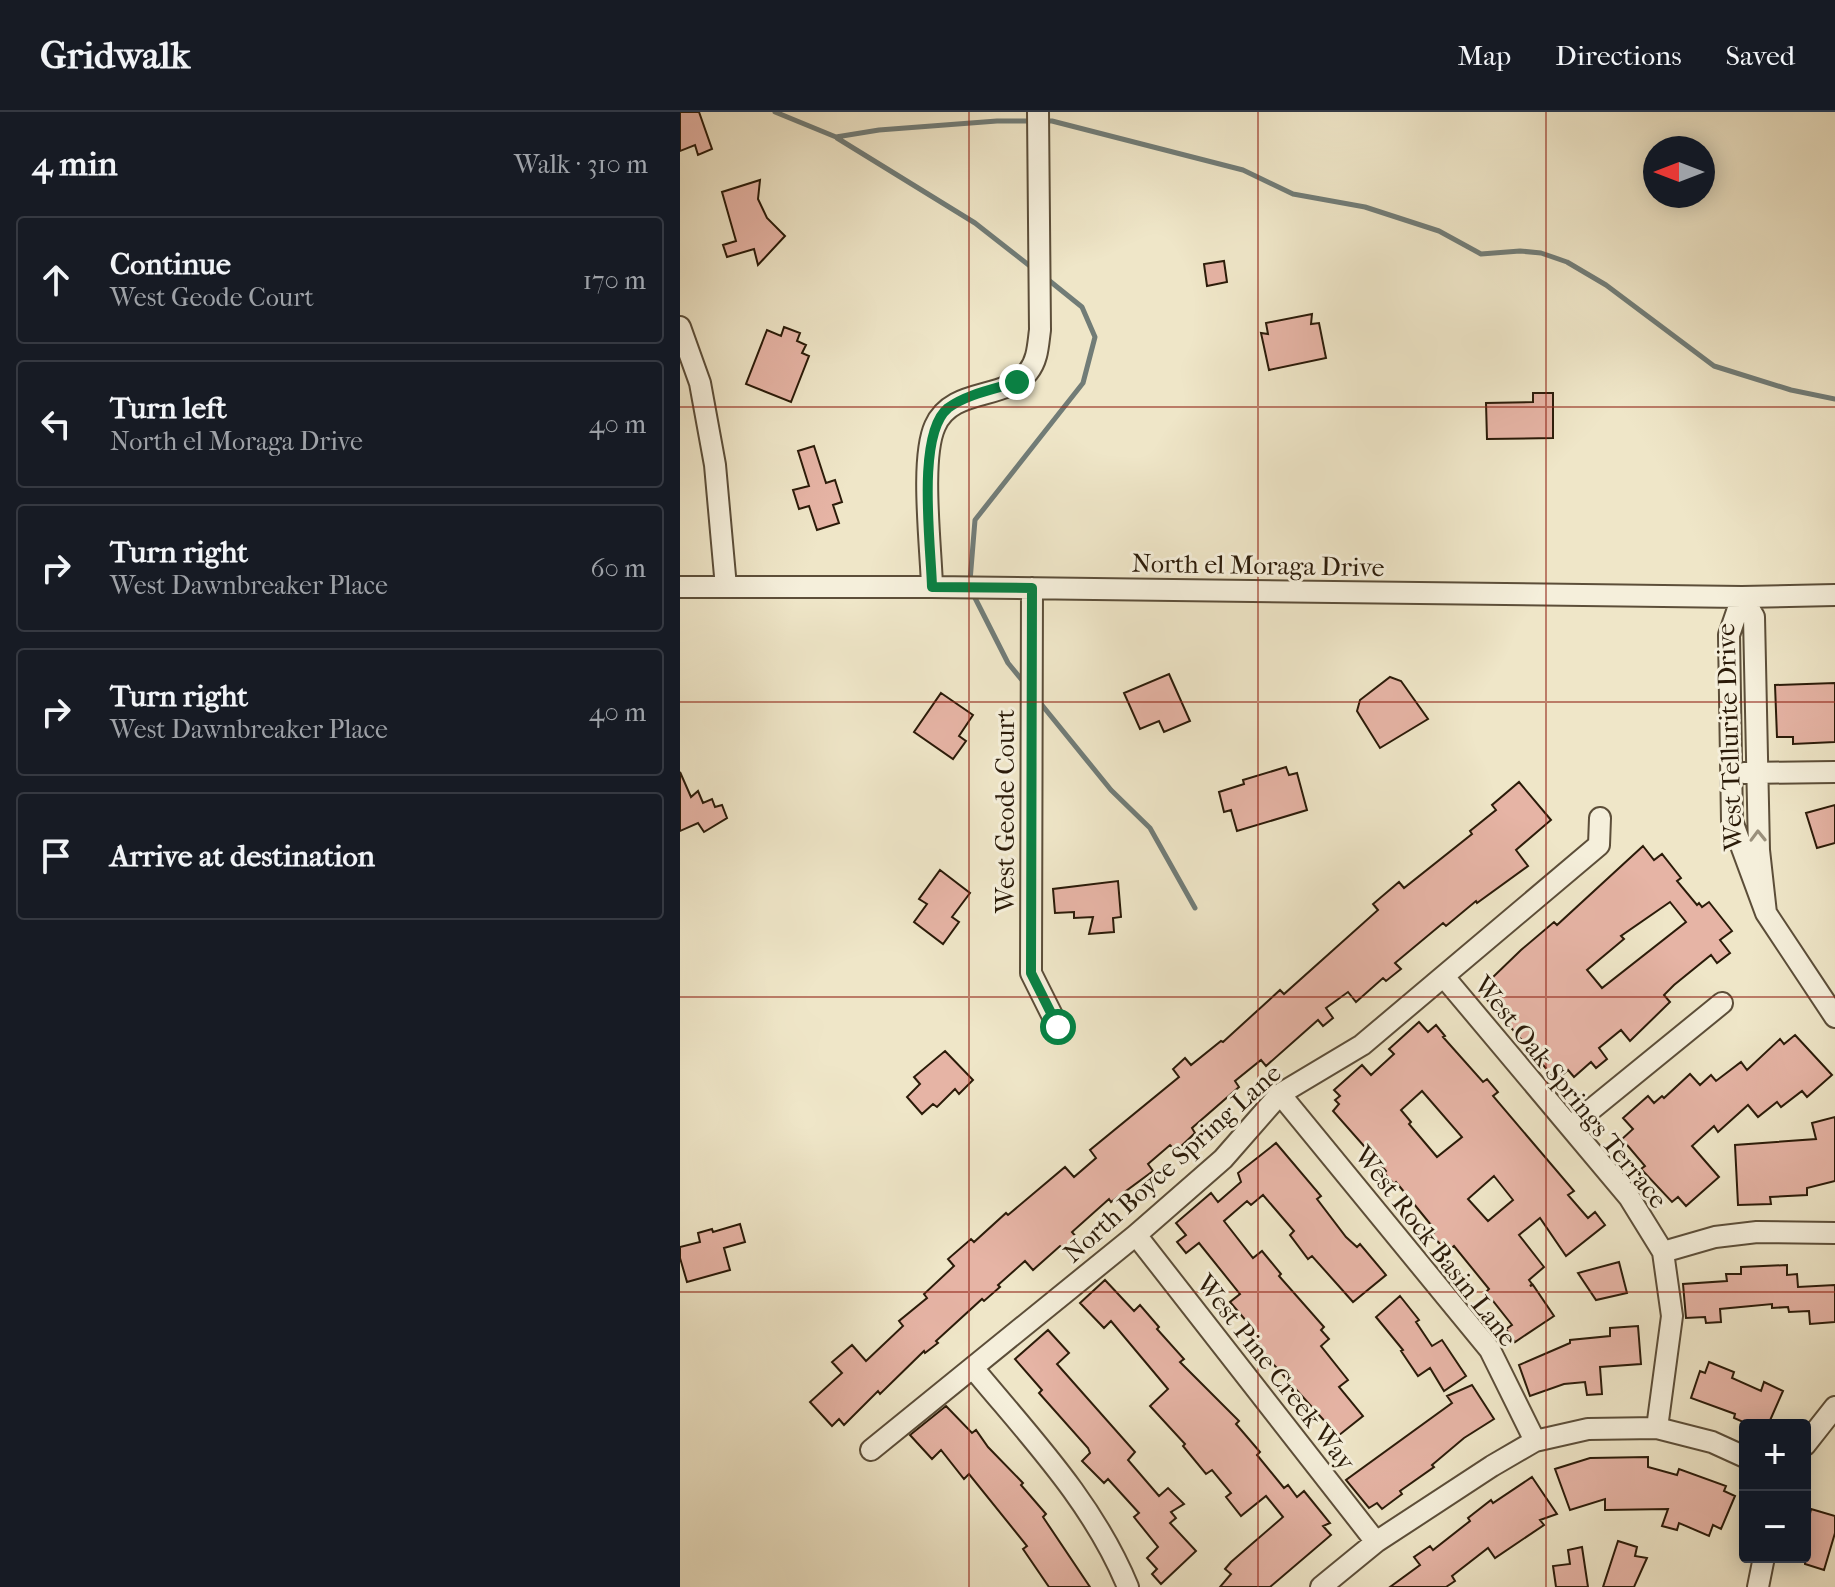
<!DOCTYPE html>
<meta charset="utf-8">
<style>
body{margin:0;font-family:"IM FELL French Canon",serif;background:#242831;color:#f1f3f6}
.controls{position:absolute;right:24px;bottom:24px;display:grid;overflow:hidden;border-radius:8px;box-shadow:0 4px 20px #0003}
.controls button{width:72px;height:72px;display:grid;place-items:center;padding:0;border:0;border-bottom:2px solid #363941;background:#171b24;color:#f1f3f6;font:40px sans-serif}
.compass{position:absolute;left:963px;top:24px;width:72px;height:72px;border-radius:50%;background:#171b24;box-shadow:0 4px 20px #0003;rotate:270deg}
.stop{position:absolute;width:24px;height:24px;margin:-18px;border:6px solid #0b8043;border-radius:50%;background:#fff}
.stop.end{background:#0b8043;border-color:#fff;box-shadow:0 2px 8px #0008}
.list{margin:0;padding:0;list-style:none}
h2{display:flex;justify-content:space-between;align-items:center;height:104px;margin:0;padding:0 32px;font-size:34px}
h2 small{font-size:26px;font-weight:400;color:#9ea1a6}
.list li{display:grid;grid-template-columns:52px 1fr auto;gap:24px;align-items:center;box-sizing:border-box;height:128px;margin:0 16px 16px;padding:0 16px;border:2px solid #363941;border-radius:8px}
.list b{display:block;font-size:30px;white-space:nowrap}
.list p{margin:0;font-size:26px;white-space:nowrap;color:#9ea1a6}
.list em{font-size:26px;font-style:normal;color:#9ea1a6}
.icon{flex:none;width:44px;height:44px;fill:none;stroke:currentColor;stroke-width:2;stroke-linecap:round;stroke-linejoin:round}
.map{position:relative;flex:none;width:1155px;height:1475px;overflow:hidden}
header{display:flex;align-items:center;gap:48px;box-sizing:border-box;height:112px;padding:0 40px;background:#171b24;border-bottom:2px solid #363941}
header strong{font-size:38px}
nav{display:flex;gap:44px;margin-inline-start:auto;font-size:28px}
main{display:flex}
aside{flex:1;background:#171b24}
.map>svg:first-child{display:block}
.lines{fill:none;stroke-linecap:round;stroke-linejoin:round}
.stream{stroke:#717c77;stroke-width:5}
.building{fill:#e6b4a5;stroke:#2b1b09;stroke-width:2;fill-rule:evenodd}
.minor-casing{stroke:#5c4e39;stroke-width:24}
.minor{stroke:#f5efdb;stroke-width:20}
.oneway{stroke:#9a907c}
.route{stroke:#0b8043;stroke-width:10}
.grid{fill:none;stroke:#8f2418;stroke-width:2;stroke-opacity:0.55}
.labels{text-anchor:middle;stroke-width:6;stroke-linejoin:round;paint-order:stroke}
.street-label{font-size:26px;fill:#2b1b09;stroke:#f5efdb}
</style>
<header>
<strong>Gridwalk</strong>
<nav><a>Map</a><a>Directions</a><a>Saved</a></nav>
</header>
<main>
<aside>
<h2>4 min<small>Walk · 310 m</small></h2>
<ul class="list">
<li><svg class="icon" aria-label="ahead" viewBox="0 0 24 24"><path d="M12 20V5M6 11l6-6 6 6"/></svg><div><b>Continue</b><p>West Geode Court</p></div><em>170 m</em></li>
<li><svg class="icon" aria-label="left" viewBox="0 0 24 24"><path d="M17 20v-9H6M10 6l-5 5 5 5"/></svg><div><b>Turn left</b><p>North el Moraga Drive</p></div><em>40 m</em></li>
<li><svg class="icon" aria-label="right" viewBox="0 0 24 24"><path d="M7 20v-9h11M14 6l5 5-5 5"/></svg><div><b>Turn right</b><p>West Dawnbreaker Place</p></div><em>60 m</em></li>
<li><svg class="icon" aria-label="right" viewBox="0 0 24 24"><path d="M7 20v-9h11M14 6l5 5-5 5"/></svg><div><b>Turn right</b><p>West Dawnbreaker Place</p></div><em>40 m</em></li>
<li><svg class="icon" aria-label="arrive" viewBox="0 0 24 24"><path d="M6 21V4h12l-3 4 3 4H6"/></svg><div><b>Arrive at destination</b></div></li>
</ul>
</aside>
<div class="map">
<svg width="1155" height="1475" viewBox="0 0 1155 1475">
<rect width="100%" height="100%" fill="#efe6c8"/>
<filter id="stains"><feTurbulence type="fractalNoise" baseFrequency=".0025" numOctaves="4"/><feColorMatrix values="0 0 0 0 .2 0 0 0 0 .09 0 0 0 0 .02 0 0 0 .5 -.17"/></filter>
<radialGradient id="worn" r=".72"><stop offset=".6" stop-color="#630" stop-opacity="0"/><stop offset="1" stop-color="#630" stop-opacity=".3"/></radialGradient>
<g class="lines">
<path class="stream" d="M95 0 156 25 199 18 317 9H352
M362 9H372L563 58 613 82 685 95 759 119 801 142 840 139 861 141 887 150 926 173 1034 254 1111 278 1155 287
M157 26 295 111 355 158
M290 469 295 408 403 271 415 225 402 195 366 166
M293 482 328 551 346 573
M357 587 431 678 470 716 515 796"/>
</g>
<path class="building" d="M0 0H19L32 37 18 43 15 33 0 39Z
M80 68 78 87 87 106 105 124 78 153 74 137 47 145 43 133 56 129 42 80Z
M544 149 547 170 527 174 524 152Z
M632 202 631 212 639 211 646 246 589 258 581 221 588 222 586 211Z
M104 215 120 221 117 229 126 233 122 241 129 244 111 290 66 272 87 218 101 224Z
M853 281H873V326L807 327 806 291 853 290Z
M134 334 146 371 155 368 162 390 153 393 159 411 137 418 129 394 119 397 113 378 129 374 118 339Z
M489 562 510 609 484 620 479 609 460 617 444 581Z
M710 565 721 569 748 607 700 636 677 599 680 588Z
M1155 571V630L1113 632V625H1097L1095 573Z
M261 581 293 603 279 624 286 629 273 647 234 620Z
M606 655 609 663 617 661 627 698 557 719 551 698 544 700 539 680 564 672 563 668Z
M0 660 11 685 18 679 23 691 32 687 35 695 42 693 47 706 24 720 18 711 0 719Z
M839 670 871 708 836 738 848 754 797 791 796 789 766 814 763 811 715 851 721 857 706 869 703 866 676 890 668 880 646 896 653 906 643 914 638 908 586 954 581 948 555 969 559 975 512 1016 515 1021 496 1039 490 1033 468 1052 473 1059 431 1090 429 1087 392 1120 397 1126 383 1137 380 1134 353 1158 345 1149 318 1173 320 1175 304 1189 302 1187 256 1229 258 1231 245 1241 244 1239 200 1282 198 1279 164 1313 159 1307 152 1314 130 1290 162 1261 152 1250 172 1233 186 1249 223 1214 219 1209 247 1186 244 1182 274 1154 268 1147 291 1127 294 1130 326 1101 328 1103 385 1055 394 1065 416 1046 410 1038 499 965 493 957 505 946 511 953 541 929 543 930 600 878 604 882 698 798 693 792 719 770 724 776 792 722 790 719 816 698 812 693Z
M1155 693V731L1137 736 1126 701Z
M963 734 974 748 982 742 1001 766 997 769 1017 793 1019 791 1022 795 1029 790 1052 819 1040 828 1050 841 1037 851 1031 843 994 873 984 883 990 890 950 929 941 918 919 936 927 947 916 956 911 950 894 965 888 958 876 968 803 883 817 871 812 866 841 838 874 810 877 813ZM990 790 1006 810 922 876 907 858 944 827 941 824Z
M260 758 290 781 272 805 279 810 263 832 234 810 247 792 239 787Z
M438 769 441 805 433 806 434 820 409 822 413 805 394 806V800L375 801 373 777Z
M739 910 748 920 756 913 765 924 763 925 803 970 807 967 818 980 813 984 894 1079 888 1083 908 1106 915 1100 925 1113 886 1144 860 1106 839 1123 864 1155 849 1168 852 1172 850 1174 853 1173 874 1204 835 1230 826 1217 832 1213 806 1180 809 1177 774 1134 767 1140 752 1123 756 1119 716 1070 714 1072 704 1061 706 1059 653 999 659 992 655 988 660 984 654 978 682 953 691 963 714 942 709 937ZM742 979 782 1025 757 1045 729 1012 731 1010 721 998ZM814 1064 833 1088 808 1109 788 1087Z
M1115 923 1152 963 1127 985 1122 979 1101 995 1097 990 1078 1005 1068 993 1038 1020 1034 1014 1012 1034 1039 1065 1006 1094 998 1085 992 1090 961 1057 965 1054 942 1027 953 1017 943 1006 968 984 974 991 982 984 984 986 1010 962 1020 973 1031 963 1036 969 1061 950 1067 958 1100 927 1104 932Z
M265 939 293 968 279 982 275 977 257 995 253 992 242 1002 227 985 240 972 234 965Z
M1155 1005V1069L1127 1076V1083L1090 1085 1091 1092 1058 1093 1055 1033 1136 1027 1132 1011Z
M596 1031 641 1084 637 1087 666 1125 677 1135 680 1132 706 1163 673 1190 632 1144 628 1147 610 1123 614 1119 583 1083 571 1093 567 1089 544 1109 573 1146 582 1139 601 1162 599 1164 644 1215 641 1218 649 1227 641 1234 668 1268 659 1275 683 1304 658 1324 567 1223 573 1217 550 1190 560 1182 519 1131 506 1141 497 1130 506 1123 496 1111 531 1081 538 1090 561 1070 558 1061Z
M60 1112 65 1130 44 1136 50 1158 7 1170 0 1146V1135L20 1130 18 1121 32 1117 33 1120Z
M939 1150 947 1181 916 1188 898 1161Z
M1107 1153V1163L1117 1162 1118 1175 1155 1173V1210L1130 1212 1129 1199 1109 1200 1108 1195 1092 1196V1192L1040 1197 1041 1210 1026 1211 1025 1205 1006 1206 1003 1172 1047 1169 1046 1162H1061V1155Z
M425 1168 454 1199 460 1193 479 1215 477 1217 504 1247 500 1250 559 1309 556 1312 580 1340 577 1343 604 1376 608 1373 617 1385 624 1379 650 1411 643 1414 651 1423 590 1475H540L551 1462 545 1457 551 1450 603 1405 586 1384 561 1404 546 1385 551 1381 532 1358 526 1362 503 1334 505 1332 470 1294 488 1277 431 1209 424 1216 400 1191Z
M720 1184 739 1208 736 1210 752 1234 762 1228 786 1264 764 1279 750 1256 738 1264 721 1239 723 1238 696 1205Z
M958 1214 961 1252 920 1255 922 1282 907 1283 905 1270 884 1272 850 1284 839 1253 890 1231V1228L930 1224V1216Z
M368 1218 389 1241 377 1252 455 1340 448 1348 479 1384 488 1376 504 1392 491 1400 496 1406 490 1411 516 1439 481 1472 472 1462 477 1457 467 1446 478 1435 454 1405 459 1401 428 1367 424 1371 402 1349 410 1341 408 1336 359 1281 362 1278 335 1247Z
M1029 1250 1054 1260 1052 1266 1081 1279 1084 1270 1103 1279 1088 1313H1070L1054 1306 1055 1302 1011 1286 1020 1259 1025 1261Z
M792 1273 814 1307 784 1326 752 1353 754 1355 720 1379 722 1382 702 1397 697 1391 689 1396 666 1368 772 1291 767 1284Z
M266 1294 292 1321 296 1318 308 1335 343 1371 341 1373 366 1402 363 1405 410 1475H369L343 1437 347 1434 289 1362 284 1367 261 1338 252 1347 230 1323Z
M968 1345V1355L997 1363 999 1357 1046 1374 1044 1379 1055 1384 1041 1417 1033 1413 1029 1424 999 1411 997 1418 982 1414 988 1397 925 1398V1387L890 1398 875 1357 910 1346Z
M852 1365 877 1402 860 1408 864 1413 815 1446 808 1436 772 1464 775 1469 766 1475H710L740 1453 734 1445 750 1434 753 1438 790 1409 788 1406 811 1388 813 1391Z
M1131 1397 1155 1404V1421L1144 1458 1125 1452V1405L1129 1406Z
M938 1429 957 1435 955 1444 967 1446 954 1475H923Z
M902 1435 908 1475H876L873 1454 890 1452 888 1438Z"/>
<g class="lines">
<g class="minor-casing">
<path id="minor" d="M0 215 20 271 35 353 46 475
M0 475H252L1062 485 1155 483
M252 475C251 435 240 347 255 314 272 275 324 289 348 260 358 248 358 232 360 218L358 0
M352 476 351 861 378 915
M1064 661 1155 660
M1086 801 1079 738 1074 505 1062 485 1049 523 1052 709 1086 801 1155 905
M765 866 949 1085 983 1140 992 1204 977 1316
M600 982 810 1238 855 1329
M891 1014 1042 891
M456 1123 696 1430
M983 1140 1035 1125 1077 1120 1155 1121
M293 1256C351 1326 413 1390 448 1475
M1125 1333 1155 1295
M191 1338 456 1123 543 1047 600 982 682 933 919 733 920 706
M641 1475 696 1430 812 1354 855 1329 908 1317 977 1316 1032 1330 1065 1345
M1078 1475 1084 1445"/>
</g>
<use href="#minor" class="minor"/>
</g>
<defs><path id="oneway-chevron" d="M-2-3.5L2.5 0L-2 3.5" fill="none" stroke-width="1.6" stroke-linecap="round" stroke-linejoin="round" transform="scale(2)"/></defs>
<use class="oneway" href="#oneway-chevron" transform="translate(1078 724) rotate(-91)"/>
<g class="lines">
<path class="route" d="M337 270C315 277 287 282 268 296 236 322 251 434 252 475L352 476 351 861 378 915"/>
</g>
<path class="grid" d="M289 0V1475M578 0V1475M866 0V1475M0 295H1155M0 590H1155M0 885H1155M0 1180H1155"/>
<g class="labels">
<g class="street-label">
<text transform="translate(578 453) rotate(1)" y="9">North el Moraga Drive</text>
<text transform="translate(1049 625) rotate(-92)" y="9">West Tellurite Drive</text>
<text transform="translate(325 699) rotate(-90)" y="9">West Geode Court</text>
<text transform="translate(891 980) rotate(51)" y="9">West Oak Springs Terrace</text>
<text transform="translate(492 1051) rotate(-42)" y="9">North Boyce Spring Lane</text>
<text transform="translate(756 1134) rotate(52)" y="9">West Rock Basin Lane</text>
<text transform="translate(596 1260) rotate(52)" y="9">West Pine Creek Way</text>
</g>
</g>
<rect width="100%" height="100%" filter="url(#stains)"/>
<rect width="100%" height="100%" fill="url(#worn)"/>
</svg>
<div class="controls">
<button>+</button>
<button>−</button>
</div>
<svg class="compass" viewBox="-18 -18 36 36"><path d="M0-13l5 13h-10z" fill="#e53935"/><path d="M0 13l5-13h-10z" fill="#9ea1a6"/></svg>
<div class="stop" style="left:378px;top:915px"></div>
<div class="stop end" style="left:337px;top:270px"></div>
</div>
</main>
